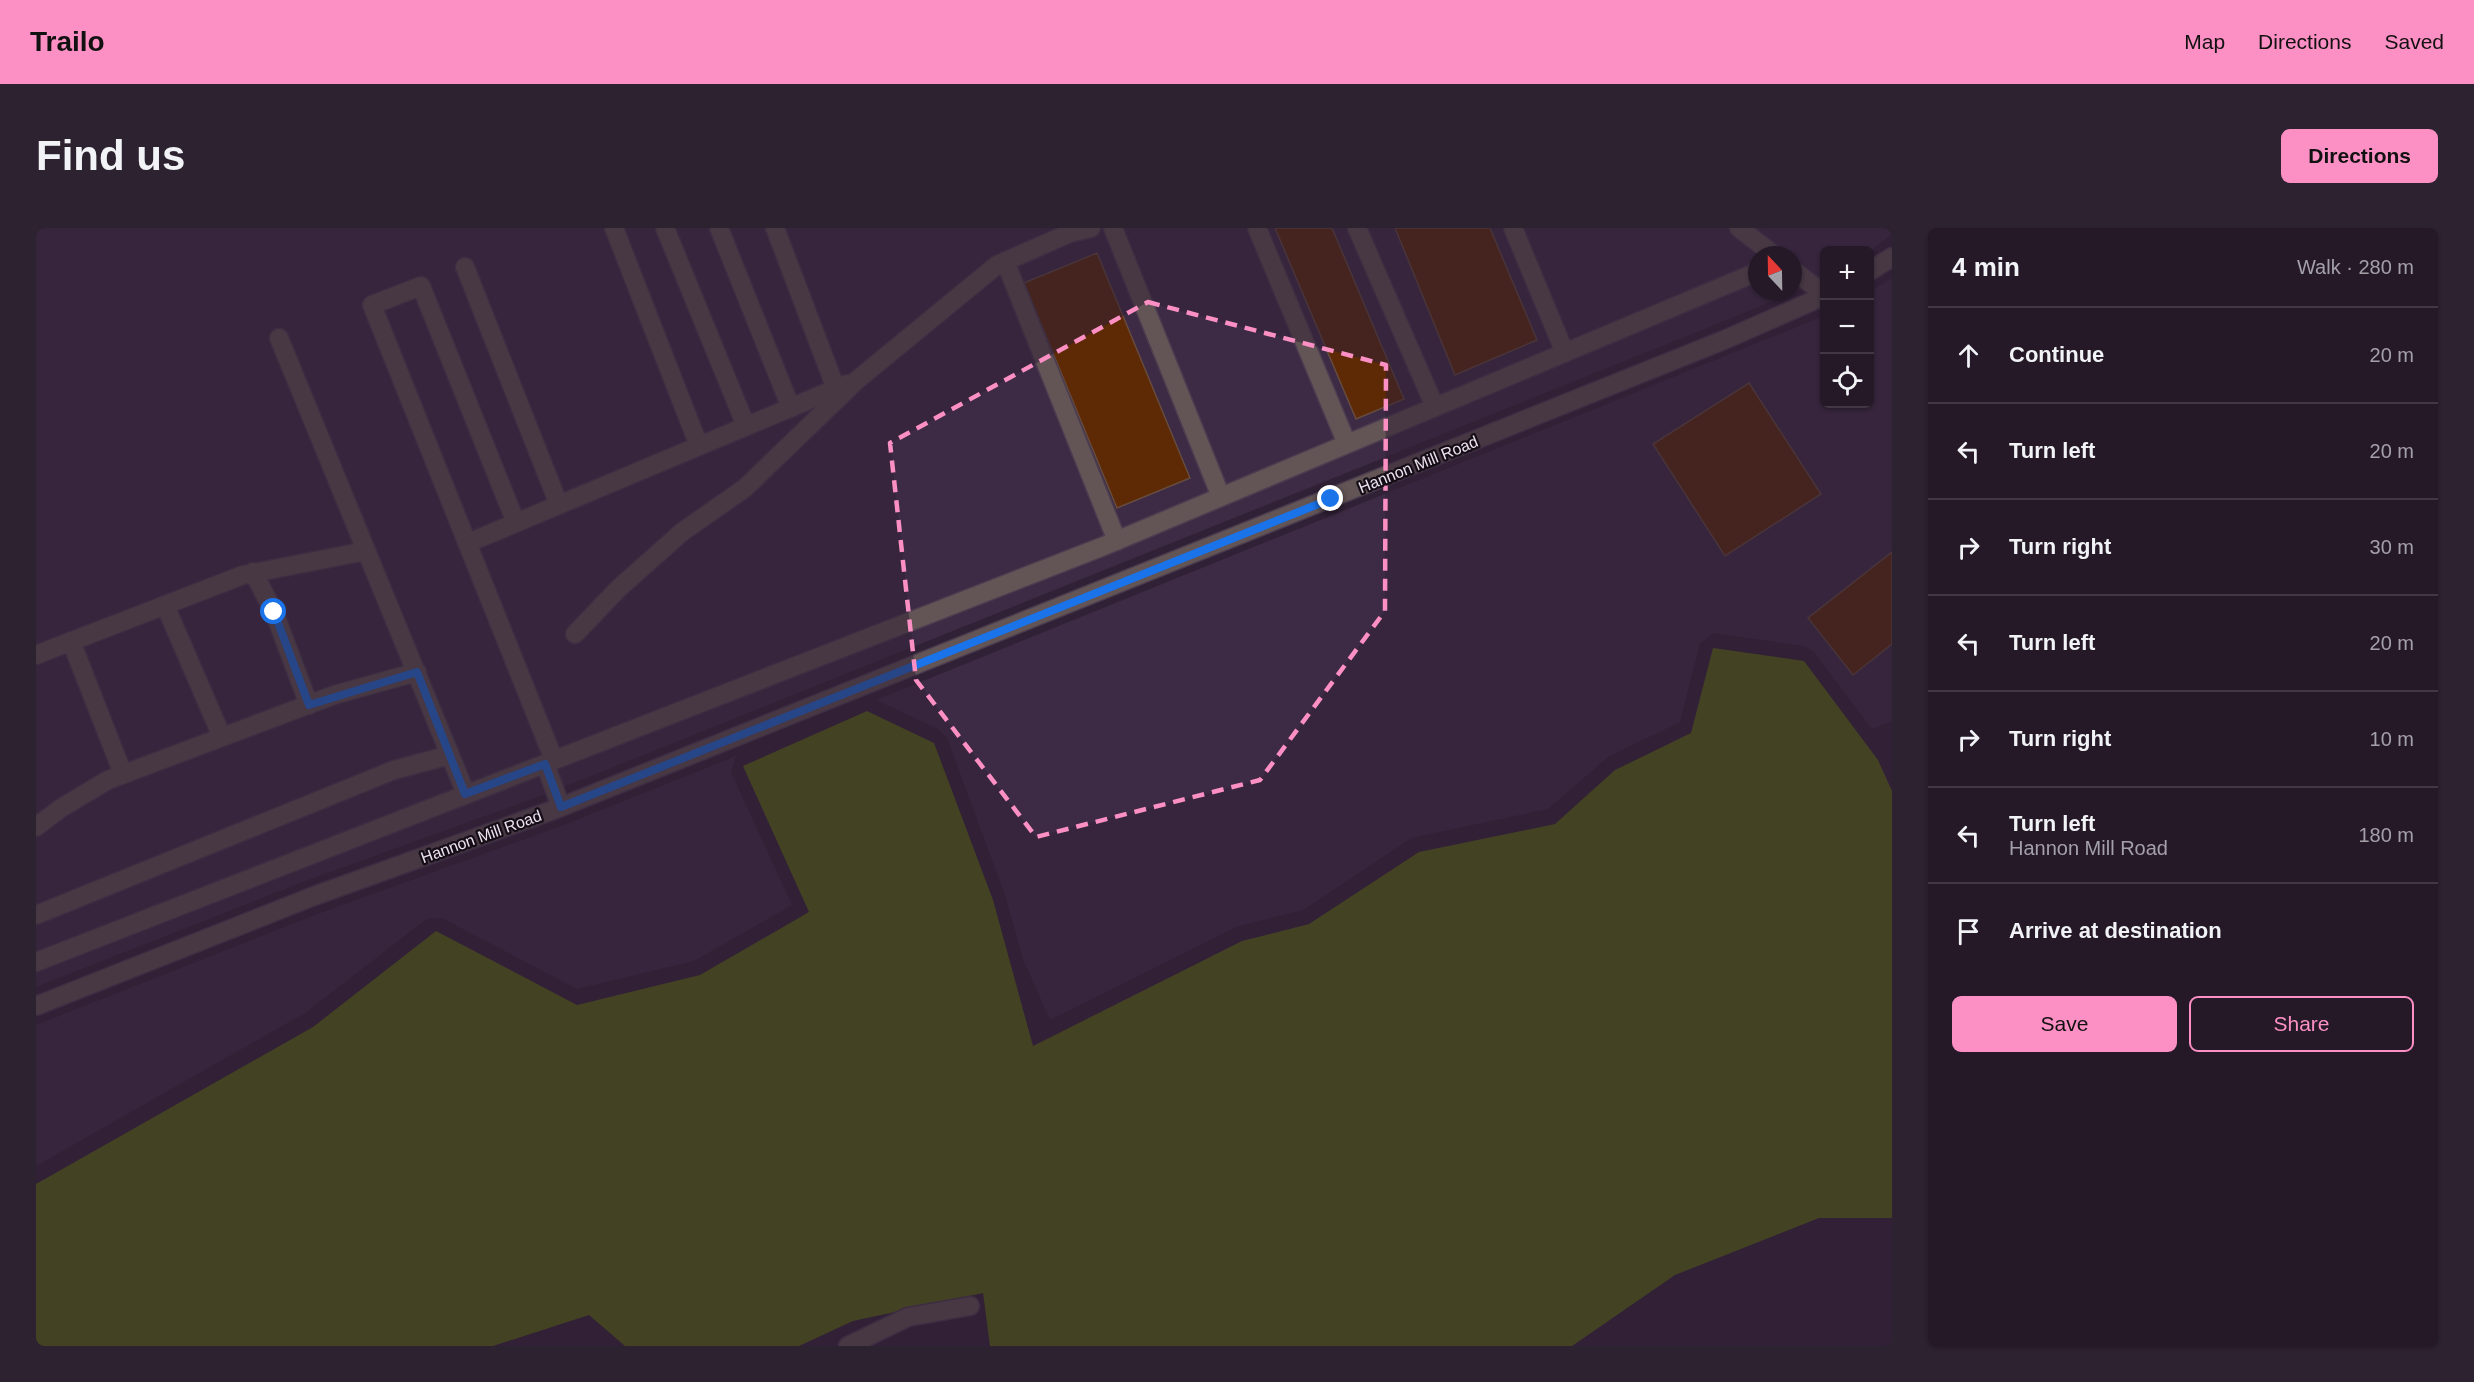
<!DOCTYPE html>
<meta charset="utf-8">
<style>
body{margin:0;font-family:Arial,sans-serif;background:#2d2230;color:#f1f3f6}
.controls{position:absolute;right:18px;top:18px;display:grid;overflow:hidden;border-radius:9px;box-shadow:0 2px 4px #0004}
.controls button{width:54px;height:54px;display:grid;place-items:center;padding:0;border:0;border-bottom:2px solid #423845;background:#251928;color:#f1f3f6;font:30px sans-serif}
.compass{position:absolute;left:1712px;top:18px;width:54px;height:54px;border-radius:50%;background:#251928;box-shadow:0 2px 4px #0004;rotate:338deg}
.stop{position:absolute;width:18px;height:18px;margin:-14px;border:4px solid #1a73e8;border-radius:50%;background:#fff}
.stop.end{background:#1a73e8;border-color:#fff;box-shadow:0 2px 6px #0008}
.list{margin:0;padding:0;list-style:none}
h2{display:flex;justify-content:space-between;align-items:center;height:78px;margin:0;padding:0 24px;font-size:26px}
h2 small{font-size:20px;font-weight:400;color:#a3a0a8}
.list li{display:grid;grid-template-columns:39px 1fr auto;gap:18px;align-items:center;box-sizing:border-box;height:96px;padding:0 24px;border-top:2px solid #423845}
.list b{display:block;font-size:22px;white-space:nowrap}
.list p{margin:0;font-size:20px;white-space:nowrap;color:#a3a0a8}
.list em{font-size:20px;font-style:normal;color:#a3a0a8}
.actions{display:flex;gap:12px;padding:18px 24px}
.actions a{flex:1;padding:14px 0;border:2px solid #fc8fc3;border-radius:9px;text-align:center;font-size:21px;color:#fc8fc3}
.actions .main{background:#fc8fc3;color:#111}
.icon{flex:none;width:33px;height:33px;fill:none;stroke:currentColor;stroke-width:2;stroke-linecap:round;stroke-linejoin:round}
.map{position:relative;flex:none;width:1856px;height:1118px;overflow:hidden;border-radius:9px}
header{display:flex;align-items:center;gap:36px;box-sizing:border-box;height:84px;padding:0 30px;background:#fc8fc3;color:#111}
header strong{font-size:28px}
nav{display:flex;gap:33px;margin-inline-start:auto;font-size:21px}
.intro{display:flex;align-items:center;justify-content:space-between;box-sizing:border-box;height:144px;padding:0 36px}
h1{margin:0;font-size:42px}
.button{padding:15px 27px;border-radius:9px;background:#fc8fc3;color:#111;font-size:21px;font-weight:700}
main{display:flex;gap:36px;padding:0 36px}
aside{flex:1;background:#251928;border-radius:9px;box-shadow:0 2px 4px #0004}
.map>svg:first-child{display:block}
.built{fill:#3d2a44;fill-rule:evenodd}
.forest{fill:#5a6a0d}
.building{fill:#5e2905;stroke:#664c3e;stroke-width:1.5}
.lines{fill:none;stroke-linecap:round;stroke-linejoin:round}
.minor-casing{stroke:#4b3c50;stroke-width:21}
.minor{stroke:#635455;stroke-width:18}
.route{stroke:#1a73e8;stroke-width:8}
.marked{fill:none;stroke:#fc8fc3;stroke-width:4.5;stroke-dasharray:12 8;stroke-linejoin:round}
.labels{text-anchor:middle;stroke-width:4.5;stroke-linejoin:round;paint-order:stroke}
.street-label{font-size:16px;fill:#ede2f0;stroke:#150e17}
</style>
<header>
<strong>Trailo</strong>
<nav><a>Map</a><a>Directions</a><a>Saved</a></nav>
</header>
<div class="intro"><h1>Find us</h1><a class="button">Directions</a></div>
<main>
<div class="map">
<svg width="1856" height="1118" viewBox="0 0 1856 1118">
<rect width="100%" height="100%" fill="#312136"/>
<path class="built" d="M0 0H1856V6L1834 23 1788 22V48L1756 65 1681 96 513 565 272 652 0 759ZM1721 27H1757V63H1721Z
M1856 50V493L1836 501 1778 424 1768 418 1678 405 1664 415 1644 494 1572 529 1512 581 1375 610 1267 682 1200 699 1014 792 987 731 969 667 911 510 902 501 840 472 1788 88V176H1834V64Z
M700 528 695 544 756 677 658 733 541 761 406 690H392L269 785 0 938V797L284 685 525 598Z"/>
<path class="forest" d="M1677 420 1768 433 1842 532 1856 563V990H1783L1639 1047 1536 1118H954L947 1065 817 1093 763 1118H589L553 1087 457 1118H0V956L277 799 400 703 541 777 664 747 773 684 707 538 831 483 898 515 957 672 997 818 1206 713 1273 696 1383 624 1519 596 1579 542 1655 505Z"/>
<path class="building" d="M1239 0H1296L1368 171 1320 191Z
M1359 0H1454L1501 112 1419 147Z
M1061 25 1154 250 1081 280 988 55Z
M1713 155 1785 266 1689 328 1617 216Z
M1856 324V416L1817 447 1772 390Z"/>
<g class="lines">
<g class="minor-casing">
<path id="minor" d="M578 0 663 218
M629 0 710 198
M683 0 755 180
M739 0 800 161
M1077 0 1185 269
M1221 0 1311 216
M1321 0 1399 179
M1477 0 1529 125
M1703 0 1738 27
M969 33 1081 313
M429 39 523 277
M1757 42 1788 66
M1834 43 1856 29
M243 110 430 566
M480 295 385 58 336 77 518 532
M432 315 811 156
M217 344 238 384 273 477
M129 377 186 509
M539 406 582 361 646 304 709 260 821 152 961 37 1034 5 1055 0
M35 413 87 546
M0 427 207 347 330 323
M509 536 525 579
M0 599 25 580 72 552 298 467 381 444
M0 687 358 542 414 527
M0 734 1068 318 1721 44
M0 778 278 668 520 581 1688 112 1788 68
M812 1118 872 1089 934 1078"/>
</g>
<use href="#minor" class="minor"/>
</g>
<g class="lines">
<path class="route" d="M238 384 273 477 381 444 429 566 509 536 525 579 1295 271"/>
</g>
<path d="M0 0H1856V1118H0ZM1112 74 1350 137 1349 383 1224 552 1000 609 880 452 854 215Z" fill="#312136" fill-opacity=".55" fill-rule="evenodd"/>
<path class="marked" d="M1112 74 1350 137 1349 383 1224 552 1000 609 880 452 854 215Z"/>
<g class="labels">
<g class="street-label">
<text transform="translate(1382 236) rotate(-22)" y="6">Hannon Mill Road</text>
<text transform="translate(445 608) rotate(-20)" y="6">Hannon Mill Road</text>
</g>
</g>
</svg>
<div class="controls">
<button>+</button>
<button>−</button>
<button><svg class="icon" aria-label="locate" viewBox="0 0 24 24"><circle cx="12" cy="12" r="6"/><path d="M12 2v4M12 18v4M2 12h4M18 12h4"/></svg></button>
</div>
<svg class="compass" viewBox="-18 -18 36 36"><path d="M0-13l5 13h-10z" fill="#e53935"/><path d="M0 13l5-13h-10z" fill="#a3a0a8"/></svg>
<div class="stop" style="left:238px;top:384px"></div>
<div class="stop end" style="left:1295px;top:271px"></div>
</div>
<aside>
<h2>4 min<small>Walk · 280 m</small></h2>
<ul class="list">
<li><svg class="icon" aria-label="ahead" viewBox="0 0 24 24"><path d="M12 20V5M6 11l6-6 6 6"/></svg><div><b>Continue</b></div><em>20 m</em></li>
<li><svg class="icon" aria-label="left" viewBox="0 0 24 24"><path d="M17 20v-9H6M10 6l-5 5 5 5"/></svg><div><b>Turn left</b></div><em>20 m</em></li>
<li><svg class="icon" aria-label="right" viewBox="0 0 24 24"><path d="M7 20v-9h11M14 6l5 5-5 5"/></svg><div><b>Turn right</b></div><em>30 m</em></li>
<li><svg class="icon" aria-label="left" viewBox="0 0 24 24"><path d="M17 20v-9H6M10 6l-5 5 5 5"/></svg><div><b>Turn left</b></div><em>20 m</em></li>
<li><svg class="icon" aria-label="right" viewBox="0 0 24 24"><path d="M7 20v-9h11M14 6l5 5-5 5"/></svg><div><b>Turn right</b></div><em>10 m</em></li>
<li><svg class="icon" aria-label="left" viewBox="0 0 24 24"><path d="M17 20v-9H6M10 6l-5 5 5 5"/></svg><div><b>Turn left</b><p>Hannon Mill Road</p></div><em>180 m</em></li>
<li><svg class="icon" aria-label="arrive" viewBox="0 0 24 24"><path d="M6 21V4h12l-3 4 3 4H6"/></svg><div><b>Arrive at destination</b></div></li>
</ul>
<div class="actions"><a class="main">Save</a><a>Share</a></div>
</aside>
</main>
